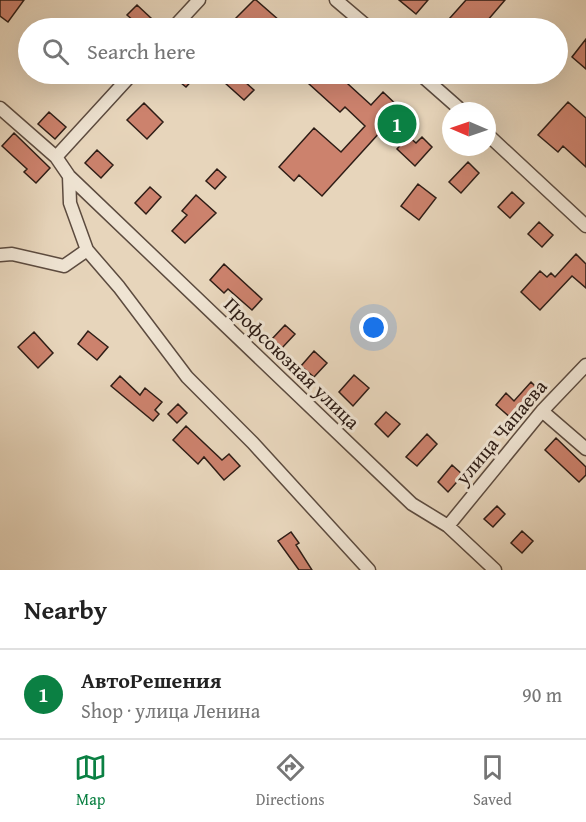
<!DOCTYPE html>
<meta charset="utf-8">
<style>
body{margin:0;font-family:"Gentium Book Plus",serif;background:#f6f6f6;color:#222}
.compass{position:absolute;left:442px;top:102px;width:54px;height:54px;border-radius:50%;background:#fff;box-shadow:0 6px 24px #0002;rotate:272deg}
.you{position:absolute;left:374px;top:328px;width:21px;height:21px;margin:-15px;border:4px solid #fff;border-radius:50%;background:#1a73e8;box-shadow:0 0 0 9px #1a73e833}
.badge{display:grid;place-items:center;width:39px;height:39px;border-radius:50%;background:#0b8043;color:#fff;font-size:20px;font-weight:700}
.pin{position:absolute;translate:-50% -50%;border:3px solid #fff;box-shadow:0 2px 6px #0006}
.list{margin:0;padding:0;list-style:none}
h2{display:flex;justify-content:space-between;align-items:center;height:78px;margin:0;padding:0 24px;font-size:26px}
h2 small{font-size:20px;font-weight:400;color:#767676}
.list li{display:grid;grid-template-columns:39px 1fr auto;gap:18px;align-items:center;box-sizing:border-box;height:90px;padding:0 24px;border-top:2px solid #e0e0e0}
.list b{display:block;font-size:22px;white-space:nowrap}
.list p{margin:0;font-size:20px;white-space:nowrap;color:#767676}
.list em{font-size:20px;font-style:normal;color:#767676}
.icon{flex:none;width:33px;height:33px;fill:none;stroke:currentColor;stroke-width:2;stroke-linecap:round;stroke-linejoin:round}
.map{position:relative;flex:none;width:586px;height:570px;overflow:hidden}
.search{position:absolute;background:#fff;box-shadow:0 6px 24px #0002;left:18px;right:18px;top:18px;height:66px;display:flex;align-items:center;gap:15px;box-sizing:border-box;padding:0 21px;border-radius:33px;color:#767676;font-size:22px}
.sheet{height:168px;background:#fff}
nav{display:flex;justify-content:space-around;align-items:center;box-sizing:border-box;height:84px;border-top:2px solid #e0e0e0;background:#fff;font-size:16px;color:#767676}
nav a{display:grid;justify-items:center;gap:3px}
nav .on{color:#0b8043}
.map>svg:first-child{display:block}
.building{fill:#cc826d;stroke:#2e1d16;stroke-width:1.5}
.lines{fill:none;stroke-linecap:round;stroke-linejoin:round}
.minor-casing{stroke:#5c4b3f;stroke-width:15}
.minor{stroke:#efe4d3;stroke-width:12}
.labels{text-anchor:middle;stroke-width:6;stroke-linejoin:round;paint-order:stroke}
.street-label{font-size:20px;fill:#2e1d16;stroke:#efe4d3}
</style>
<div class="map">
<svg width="586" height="570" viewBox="0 0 586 570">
<rect width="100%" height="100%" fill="#e7d5bb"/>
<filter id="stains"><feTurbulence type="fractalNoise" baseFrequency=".00333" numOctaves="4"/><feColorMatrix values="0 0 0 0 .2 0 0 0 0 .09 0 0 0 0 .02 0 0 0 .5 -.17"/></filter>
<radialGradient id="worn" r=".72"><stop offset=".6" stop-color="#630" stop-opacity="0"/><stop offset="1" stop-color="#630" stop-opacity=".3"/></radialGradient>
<path class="building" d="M0 0H24L8 22 0 16Z
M254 0H256L288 28H226Z
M399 0H428L416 14Z
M466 0H505L481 28H441Z
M137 5 152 19 142 28 127 15Z
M586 39V69L572 57Z
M170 74H198L186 87Z
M215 74H236L254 90 244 100Z
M298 74H337L371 105 383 92 401 109 322 196 299 175 294 181 279 167 314 128 341 152 365 126 345 107 340 112Z
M568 102 586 118V167L563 146 558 152 538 135Z
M144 103 163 122 147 139 127 120Z
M49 112 66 127 55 139 38 124Z
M14 133 50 168 36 183 24 172 27 169 2 146Z
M408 136 416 143 422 137 432 147 415 166 397 149Z
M97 150 113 165 101 178 85 163Z
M468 162 479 173 461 193 449 182Z
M217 169 226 177 215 189 206 181Z
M418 184 436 198 419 220 401 206Z
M150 187 161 197 146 214 135 203Z
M512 192 524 203 510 218 498 207Z
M196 195 216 213 185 243 172 231 187 215 182 211Z
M539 222 553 235 542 247 528 234Z
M576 254 586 264V288L572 276 540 310 521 292 540 271 547 277 551 273 555 277Z
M224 264 262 299 252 310 228 289 224 293 210 280Z
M285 325 295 334 282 348 272 339Z
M88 331 108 347 97 360 78 344Z
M34 332 53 353 38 368 18 347Z
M314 351 327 363 314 377 301 366Z
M354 375 369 388 353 406 339 392Z
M120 376 140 395 145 388 162 402 155 410 159 414 153 421 111 386Z
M531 382 540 391 513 420 496 405 506 393 514 401Z
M178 404 187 413 177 423 168 414Z
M386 412 400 424 388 437 375 424Z
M186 426 222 460 229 454 240 466 224 480 204 457 198 464 173 440Z
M427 434 437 444 417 466 406 457Z
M556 438 586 467V475L579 482 545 450Z
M452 465 463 475 448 492 438 482Z
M497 506 505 514 493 527 484 519Z
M522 531 533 541 522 553 511 543Z
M291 532 299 543 296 545 312 570H299L278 541Z"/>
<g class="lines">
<g class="minor-casing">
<path id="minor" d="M336 0 369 28
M173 28 199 0
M420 74 462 111
M0 108 56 157 69 176 412 504 448 526 495 570
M487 134 586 226
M56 157 132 74
M69 176 70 203 87 250 119 287 187 377 253 443 369 570
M0 255 12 254 64 266 87 250
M542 411 586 449
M448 526 542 411 586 365"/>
</g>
<use href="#minor" class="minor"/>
</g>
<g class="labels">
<g class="street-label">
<text transform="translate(292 363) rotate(44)" y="7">Профсоюзная улица</text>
<text transform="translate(501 432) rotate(-50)" y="7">улица Чапаева</text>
</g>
</g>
<rect width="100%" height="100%" filter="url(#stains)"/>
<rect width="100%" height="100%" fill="url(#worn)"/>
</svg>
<svg class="compass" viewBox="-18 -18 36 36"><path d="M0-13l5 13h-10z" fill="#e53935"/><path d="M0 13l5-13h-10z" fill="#767676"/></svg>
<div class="you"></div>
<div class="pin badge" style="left:397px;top:124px">1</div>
<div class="search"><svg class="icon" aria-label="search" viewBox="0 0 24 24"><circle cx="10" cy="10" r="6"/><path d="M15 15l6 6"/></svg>Search here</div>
</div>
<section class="sheet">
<h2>Nearby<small></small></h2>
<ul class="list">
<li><span class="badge">1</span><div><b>АвтоРешения</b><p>Shop · улица Ленина</p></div><em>90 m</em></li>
</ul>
</section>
<nav>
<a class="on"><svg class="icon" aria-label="map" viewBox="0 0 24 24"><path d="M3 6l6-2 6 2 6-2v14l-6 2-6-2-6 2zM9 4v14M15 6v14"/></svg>Map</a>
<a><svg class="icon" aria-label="directions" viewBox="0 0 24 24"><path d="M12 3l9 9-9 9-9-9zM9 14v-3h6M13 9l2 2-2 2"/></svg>Directions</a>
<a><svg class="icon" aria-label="saved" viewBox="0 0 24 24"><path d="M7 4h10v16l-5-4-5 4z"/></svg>Saved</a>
</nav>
